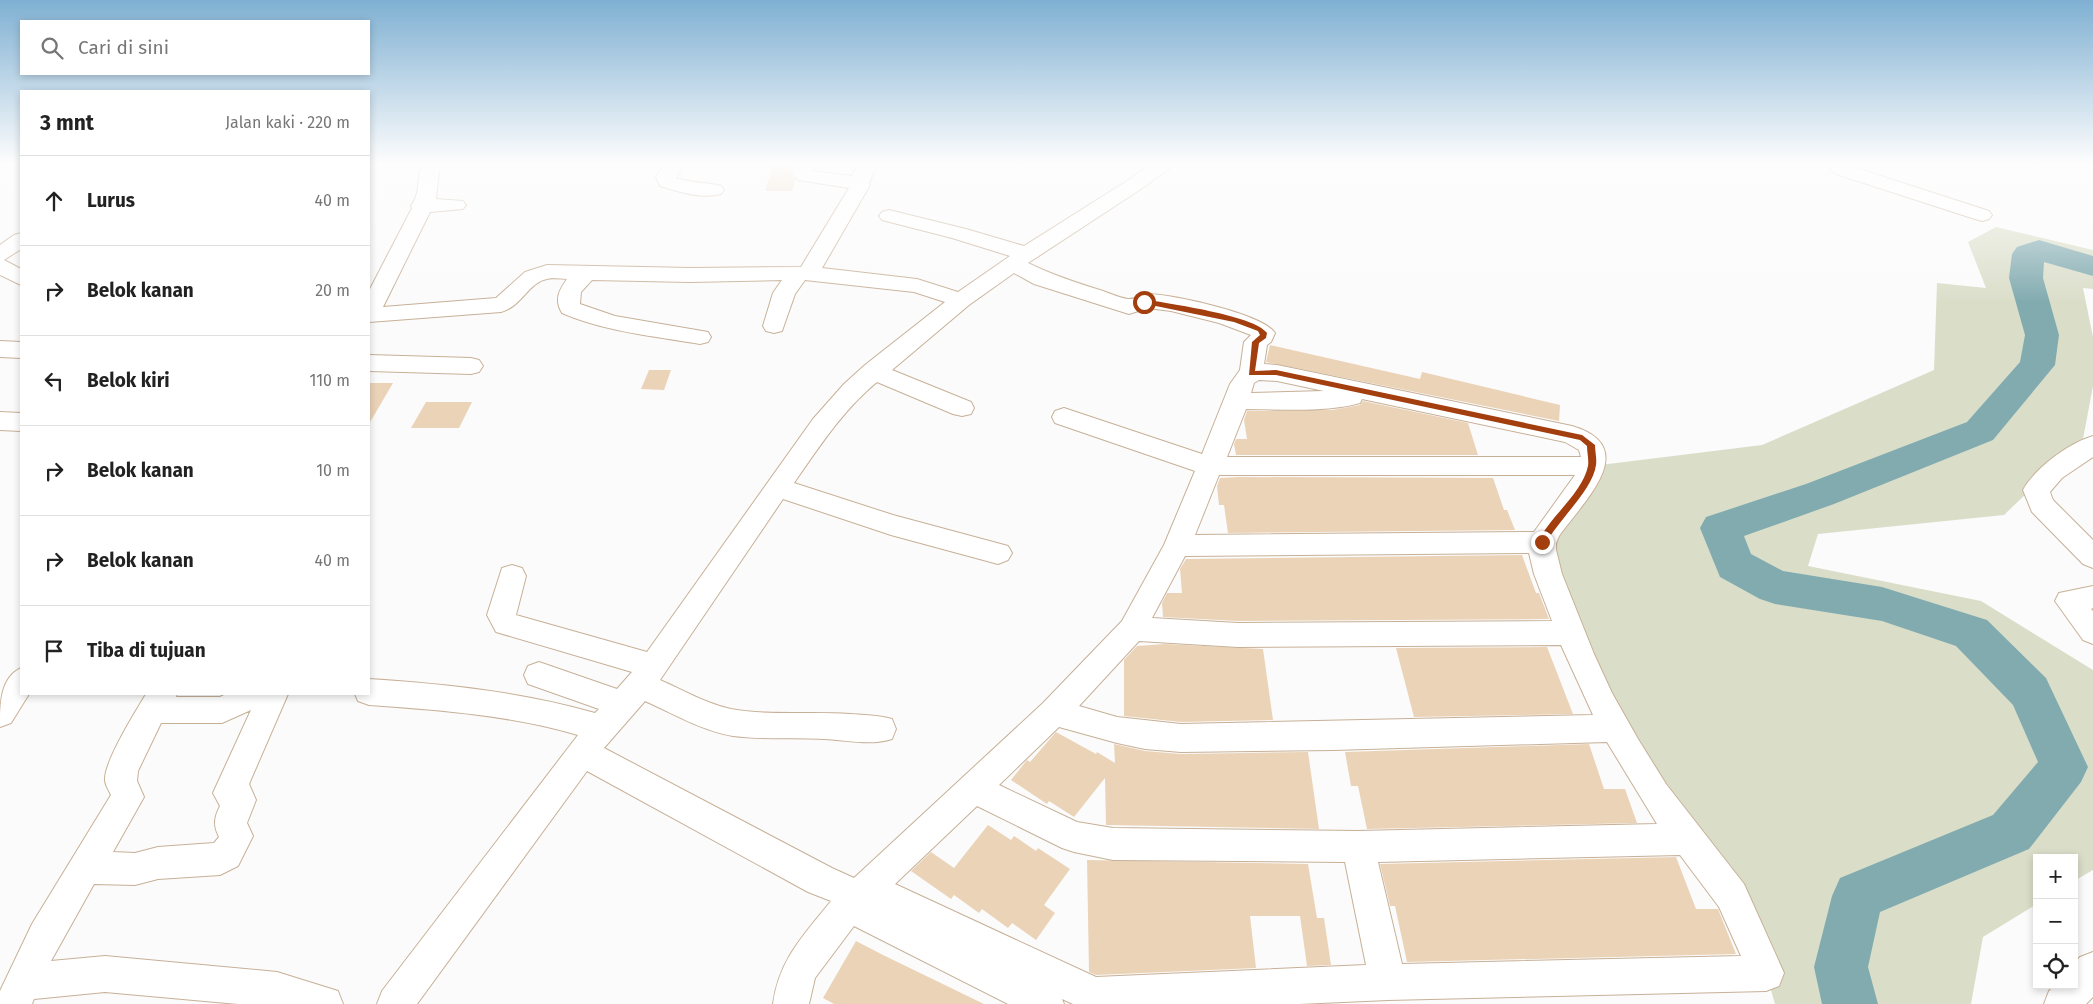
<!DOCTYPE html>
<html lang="id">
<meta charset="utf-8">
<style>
body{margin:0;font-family:"Fira Sans",sans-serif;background:#f6f6f6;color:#222}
.controls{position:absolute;right:15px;bottom:15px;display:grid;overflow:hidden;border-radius:0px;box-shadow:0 2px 8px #0003}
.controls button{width:45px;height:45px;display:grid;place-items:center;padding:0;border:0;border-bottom:1px solid #e0e0e0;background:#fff;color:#222;font:25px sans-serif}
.stop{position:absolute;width:15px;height:15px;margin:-11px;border:4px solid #a33e0e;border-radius:50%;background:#fff}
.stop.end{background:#a33e0e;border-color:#fff;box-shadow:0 1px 5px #0008}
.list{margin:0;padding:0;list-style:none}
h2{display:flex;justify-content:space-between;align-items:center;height:65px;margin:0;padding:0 20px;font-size:21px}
h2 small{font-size:16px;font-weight:400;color:#767676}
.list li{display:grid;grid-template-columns:32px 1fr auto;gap:15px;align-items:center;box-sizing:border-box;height:90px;padding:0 20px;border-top:1px solid #e0e0e0}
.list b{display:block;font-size:19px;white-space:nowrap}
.list em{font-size:16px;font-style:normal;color:#767676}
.icon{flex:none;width:28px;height:28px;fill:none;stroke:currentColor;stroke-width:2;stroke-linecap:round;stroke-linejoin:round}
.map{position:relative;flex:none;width:2093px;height:1004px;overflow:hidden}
.search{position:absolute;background:#fff;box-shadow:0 2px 8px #0003;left:20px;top:20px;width:350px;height:55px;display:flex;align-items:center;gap:12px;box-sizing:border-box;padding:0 18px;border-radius:0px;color:#767676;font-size:19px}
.panel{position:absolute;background:#fff;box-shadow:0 2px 8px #0003;left:20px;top:90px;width:350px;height:605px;border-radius:0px}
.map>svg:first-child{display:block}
.green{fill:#dadec9}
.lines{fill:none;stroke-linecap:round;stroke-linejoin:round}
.river{fill:#82abb0;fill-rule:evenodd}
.building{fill:#ebd3b8}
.minor-casing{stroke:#c7b097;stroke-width:2}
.minor{fill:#fff;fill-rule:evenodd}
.route{fill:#a33e0e}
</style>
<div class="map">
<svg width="2093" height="1004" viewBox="0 0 2093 1004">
<rect width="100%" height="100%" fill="#fbfbfb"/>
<path class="green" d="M1996 227 2093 250V289L2083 288 2093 337V386L2083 439 2004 515 1818 534 1808 566 1981 601 2093 670V870L2074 881V858H2037V904L1983 937 1971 1004H1775L1766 973 1655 793 1542 542 1592 466 1762 445 1934 370 1937 283 1986 288 1968 242Z"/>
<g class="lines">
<path class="river" d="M2039 240 2093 256V276L2044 262 2043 278 2059 335 2055 365 1993 440 1834 504 1744 536 1751 554 1783 571 1882 587 1987 620 2046 678 2088 767 2081 782 2029 849 1880 912 1868 967 1878 1004H1822L1814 967 1832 896 1840 878 1993 815 2038 762 2013 705 1956 646 1882 621 1775 604 1760 599 1720 577 1700 528 1706 517 1806 484 1967 422 2020 362 2025 335 2009 278 2012 254 2017 247Z"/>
</g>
<path class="building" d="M774 162H794L790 171 795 180 792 191H765Z
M1270 345 1420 379 1422 372 1560 405 1559 421 1266 362Z
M649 370H671L664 390 641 389Z
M369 383H393L369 424Z
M1363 401 1468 423 1478 455H1236L1234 444 1236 439H1247L1244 420 1247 411 1332 410 1360 405Z
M426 402H472L459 428H411Z
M1239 477 1493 478 1504 510H1507L1515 530 1228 533 1224 505H1219L1217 486 1220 478Z
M1522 555 1536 593H1539L1549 619 1238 621 1163 617 1162 603 1167 593H1182L1180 569 1186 559Z
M1165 644 1263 649 1273 720 1181 722 1124 716V660L1137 646Z
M1547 647 1573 714 1414 717 1396 648Z
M1056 732 1096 754 1097 752 1115 763 1114 744 1145 751 1181 754 1308 752 1319 829 1106 825 1105 778 1074 817 1049 801 1047 804 1011 780 1027 760 1030 762Z
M1589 744 1604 789H1625L1637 823 1367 829 1358 786H1351L1345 752Z
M988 825 1011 840 1014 836 1036 851 1038 848 1070 869 1044 905 1055 913 1036 940 1012 923 1008 928 982 909 979 913 954 895 951 899 911 871 931 852 954 868Z
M1676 857 1696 909H1718L1736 954 1407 962 1395 906H1390L1380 864Z
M1087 860 1308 864 1317 918H1324L1331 965 1307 966 1300 916H1250L1256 968 1096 975 1089 972Z
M856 941 883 955 984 1004H834L823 998Z"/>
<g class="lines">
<g class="minor-casing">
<path id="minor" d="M425 162H444L439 171 436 199 463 201 466 205 463 209 430 212 383 307 496 298 525 272 547 265 690 268 801 267 849 188 798 180 792 172 796 162H814L812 171 852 176 859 162H878L869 183 870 185 822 268 917 279 958 292 1010 256 952 238 882 220 879 216 882 212 889 210 966 229 1024 246 1130 179 1153 162H1174L1172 166 1144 187 1028 263C1052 275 1077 283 1103 291 1111 294 1120 298 1128 299 1134 300 1142 294 1150 294 1174 295 1263 314 1275 333L1271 342 1267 345 1264 364 1277 365 1572 426C1643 447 1583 502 1559 536L1556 543V550L1562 574 1594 654 1612 693 1638 739 1666 784 1744 884 1784 973 1779 986 1766 991 1388 1000 1299 1004H1073L1062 999 1064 1004H1008L854 926 815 978 809 1004H773C779 959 804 935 831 901L808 892 587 771 417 1004H377L382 991 578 735C510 715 439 710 369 705L358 701 355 694H369V679C446 684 521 692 595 713L599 709 528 684 524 675 528 666 539 662 617 689 632 672 496 632 487 615 502 568 512 565 522 568 526 576 516 615 647 652 813 419 844 384 865 365 945 302 914 292 805 280 795 294 782 331 774 333 766 331 763 326 773 293 782 280 690 282 592 280 581 292 580 304 615 316 708 332 711 337 708 342 700 344C654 336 606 332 562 313 554 300 559 290 567 279 561 279 553 277 547 279 529 282 521 307 501 312L369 322V291L412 208 411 206C423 189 414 178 425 162ZM1014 273 1034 284 1129 314 1148 308 1171 311 1219 323 1251 335 1244 342 1240 370 1230 384 1202 454 1064 408 1055 411 1052 417 1055 423 1195 471 1164 545 1122 621 1043 703 854 878 832 868 604 748 645 701C672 713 702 731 733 736 764 740 794 737 824 739 846 740 871 746 892 739L896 729 892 719C878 715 865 715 850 714 811 711 770 716 731 709 707 704 683 690 660 680L783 499 891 535 998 564 1008 560 1012 553 1008 546 893 515 794 483C819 447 843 410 877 382L953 414 962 416 971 414 974 408 971 402 892 370 969 305ZM1259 380 1277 381 1324 391 1251 393 1254 383ZM1362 399 1565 442 1579 450 1581 457H1227L1246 409C1282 409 1324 413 1360 403ZM1219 475H1575L1534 532 1195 535ZM1529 553 1534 574 1552 621 1238 623 1152 618 1185 556ZM1139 641 1238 647 1561 645 1593 715 1181 724 1117 717 1079 706ZM1059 727 1117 743 1145 749 1181 752 1333 750 1607 742 1657 824 1358 831 1113 828 1077 822 999 785ZM977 806 1062 848 1074 852 1113 860 1345 862 1366 965 1096 977 895 884ZM1680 855 1719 907 1741 956 1402 964 1378 862Z
M665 162H684L676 178C691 183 706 182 721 186L724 190 721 194C701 199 679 192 660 186L656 177Z
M1826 162H1846L1853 167 1989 211 1992 215 1989 219 1982 221 1975 219 1839 175 1834 173Z
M21 233V249L4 260 21 269V285L0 275V245L14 235Z
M0 341 21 342V358L0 357Z
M369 355 471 358 479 360 483 366 479 372 471 374 369 371Z
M0 412 21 413V431L0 430Z
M2093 436V457L2062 478 2050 492 2053 500 2093 540V568L2083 564 2032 512 2023 490C2035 468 2069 443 2093 436Z
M2093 586V608L2091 609 2093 611V644L2083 640 2055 601 2059 593Z
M21 668V694H29L11 723 0 727C0 704 0 678 21 668Z
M146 694H177L176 697H220L226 694H288L249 784 256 800 247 823 253 836 238 866 220 875 158 879 135 885 94 884 51 961 105 956 277 972 338 991 343 1004H238L105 992 34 999 32 1004H0V991L32 924 111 795C109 791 106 786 105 781 103 763 136 711 146 694ZM251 710 213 793 220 806C214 818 213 825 219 837L214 843 158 847 135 853 113 852 144 797 137 781 138 771 161 723H222Z
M2093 952V997L2086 1004H2044L2049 991 2055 985H2074V964L2080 957Z"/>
</g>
<use href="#minor" class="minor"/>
</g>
<linearGradient id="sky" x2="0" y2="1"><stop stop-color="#7fb0d2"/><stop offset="0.54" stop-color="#fdfdfd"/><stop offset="1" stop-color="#fdfdfd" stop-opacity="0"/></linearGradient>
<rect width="2093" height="302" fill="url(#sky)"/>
<path class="route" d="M1144 299C1169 304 1254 315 1267 333L1266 338 1259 343 1255 371 1276 370 1582 435 1595 445C1595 451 1597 459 1596 465 1593 490 1557 521 1545 545H1539L1538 542C1550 516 1582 494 1588 466 1589 460 1587 452 1587 446L1580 440 1276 375H1249L1252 342 1260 335 1258 331 1234 322 1141 303 1140 302Z"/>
</svg>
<div class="controls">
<button>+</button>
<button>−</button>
<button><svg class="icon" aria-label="locate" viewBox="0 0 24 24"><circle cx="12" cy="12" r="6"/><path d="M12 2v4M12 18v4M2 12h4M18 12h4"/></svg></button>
</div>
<div class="stop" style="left:1144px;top:302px"></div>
<div class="stop end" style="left:1542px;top:542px"></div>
<div class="search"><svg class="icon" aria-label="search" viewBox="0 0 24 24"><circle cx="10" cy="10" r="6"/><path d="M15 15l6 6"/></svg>Cari di sini</div>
<section class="panel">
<h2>3 mnt<small>Jalan kaki · 220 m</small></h2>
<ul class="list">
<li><svg class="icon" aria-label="ahead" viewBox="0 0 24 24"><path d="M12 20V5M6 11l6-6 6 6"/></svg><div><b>Lurus</b></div><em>40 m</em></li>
<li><svg class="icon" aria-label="right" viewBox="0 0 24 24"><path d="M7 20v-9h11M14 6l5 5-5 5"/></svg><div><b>Belok kanan</b></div><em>20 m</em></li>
<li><svg class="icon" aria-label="left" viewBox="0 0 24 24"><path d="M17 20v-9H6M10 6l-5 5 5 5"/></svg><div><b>Belok kiri</b></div><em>110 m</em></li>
<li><svg class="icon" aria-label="right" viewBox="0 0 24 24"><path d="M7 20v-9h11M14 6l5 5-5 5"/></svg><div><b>Belok kanan</b></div><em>10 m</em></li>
<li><svg class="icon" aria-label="right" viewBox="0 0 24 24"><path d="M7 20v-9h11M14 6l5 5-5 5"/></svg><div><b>Belok kanan</b></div><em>40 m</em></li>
<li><svg class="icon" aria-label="arrive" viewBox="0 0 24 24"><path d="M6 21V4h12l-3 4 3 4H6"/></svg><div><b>Tiba di tujuan</b></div></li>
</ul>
</section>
</div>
